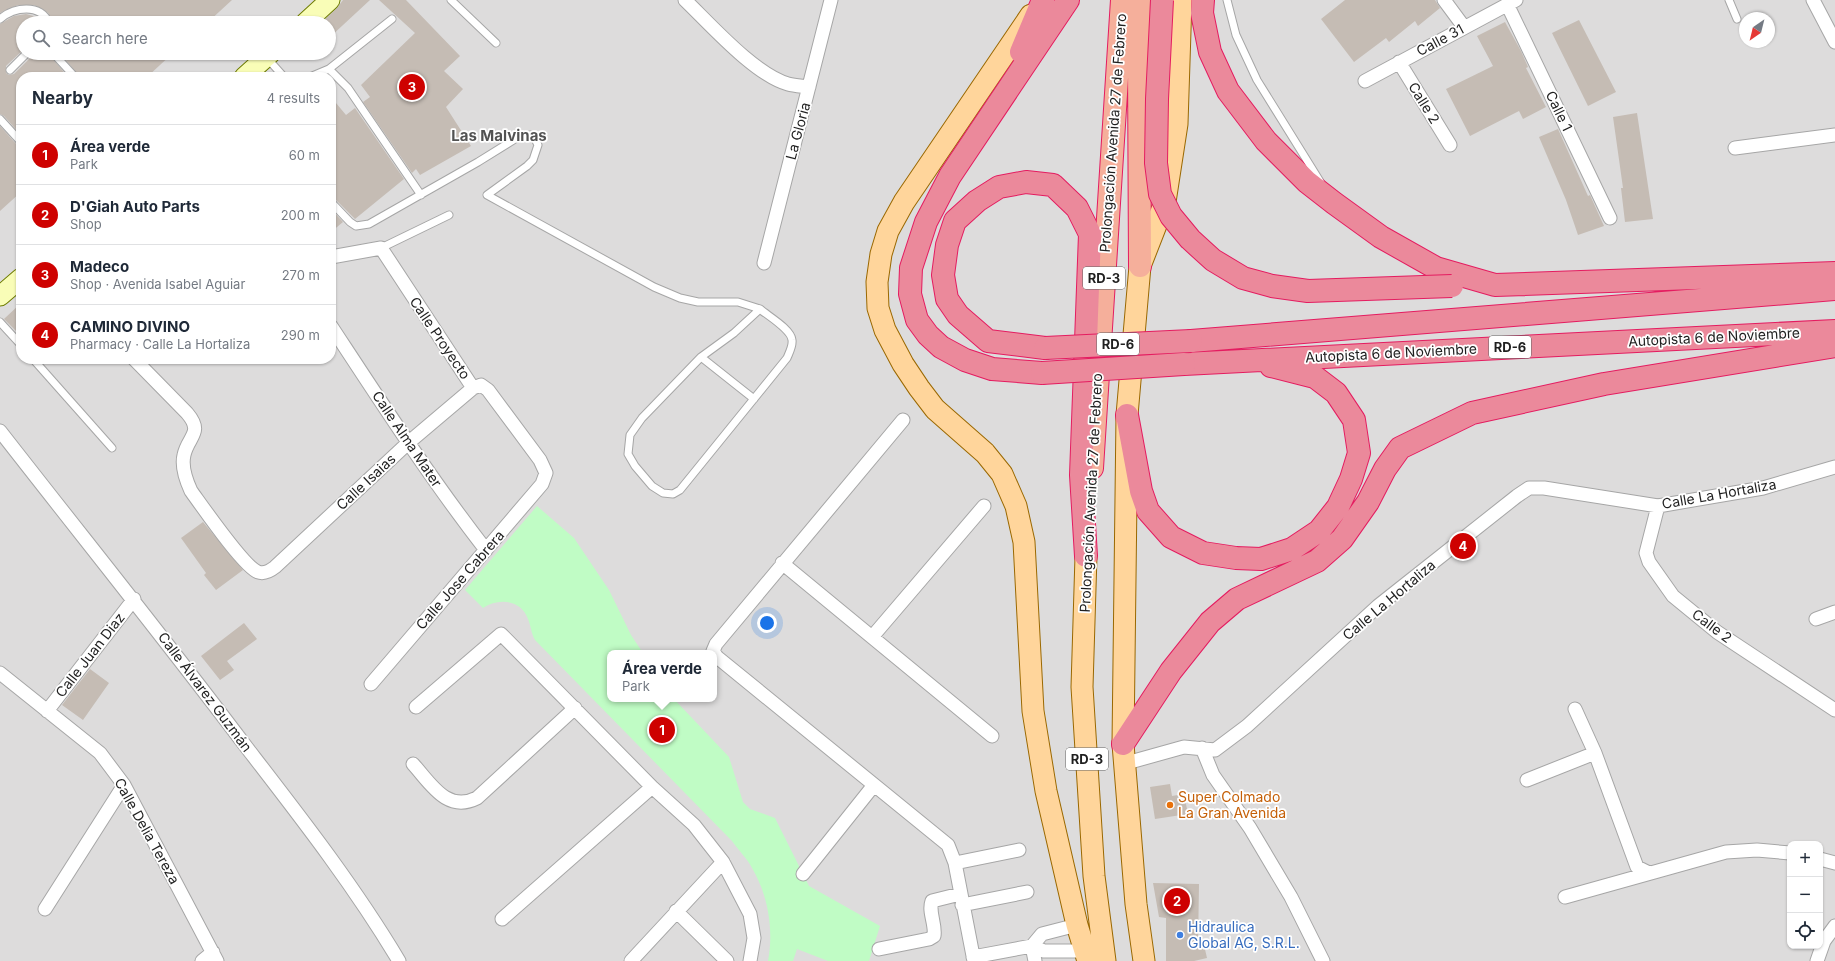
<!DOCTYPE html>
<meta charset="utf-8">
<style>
body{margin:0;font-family:Inter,sans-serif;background:#f6f6f7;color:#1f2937}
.controls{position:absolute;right:12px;bottom:12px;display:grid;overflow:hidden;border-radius:8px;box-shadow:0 1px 3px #0004}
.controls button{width:36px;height:36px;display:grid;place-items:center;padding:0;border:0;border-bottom:1px solid #e0e1e3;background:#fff;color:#1f2937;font:20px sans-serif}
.compass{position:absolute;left:1739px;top:12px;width:36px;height:36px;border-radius:50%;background:#fff;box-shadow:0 1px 3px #0004;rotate:215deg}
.you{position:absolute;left:767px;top:623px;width:14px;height:14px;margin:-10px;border:3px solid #fff;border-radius:50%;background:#1a73e8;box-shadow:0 0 0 6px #1a73e833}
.badge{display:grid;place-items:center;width:26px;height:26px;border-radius:50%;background:#ce0100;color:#fff;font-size:13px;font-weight:700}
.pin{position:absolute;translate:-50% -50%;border:2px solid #fff;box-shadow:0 1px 4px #0006}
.popup{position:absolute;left:607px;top:650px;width:110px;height:52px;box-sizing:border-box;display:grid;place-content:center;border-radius:8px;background:#fff;filter:drop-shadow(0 1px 3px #0005);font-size:13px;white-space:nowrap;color:#747a83}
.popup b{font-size:15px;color:#1f2937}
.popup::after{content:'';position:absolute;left:50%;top:100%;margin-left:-8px;border:8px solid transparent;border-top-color:#fff}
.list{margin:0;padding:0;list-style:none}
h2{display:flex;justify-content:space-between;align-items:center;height:52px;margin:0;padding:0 16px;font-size:17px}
h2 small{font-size:13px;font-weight:400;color:#747a83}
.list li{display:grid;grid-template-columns:26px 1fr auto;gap:12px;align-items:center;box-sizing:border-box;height:60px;padding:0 16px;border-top:1px solid #e0e1e3}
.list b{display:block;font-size:15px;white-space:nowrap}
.list p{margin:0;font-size:13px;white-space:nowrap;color:#747a83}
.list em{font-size:13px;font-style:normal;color:#747a83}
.icon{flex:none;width:22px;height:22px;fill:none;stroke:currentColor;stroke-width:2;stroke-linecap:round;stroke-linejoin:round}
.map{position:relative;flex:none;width:1835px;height:961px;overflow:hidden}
.search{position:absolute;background:#fff;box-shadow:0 1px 3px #0004;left:16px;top:16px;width:320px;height:44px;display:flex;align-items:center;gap:10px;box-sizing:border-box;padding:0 14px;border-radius:22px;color:#747a83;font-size:15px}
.panel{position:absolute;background:#fff;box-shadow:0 1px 3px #0004;left:16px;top:72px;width:320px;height:292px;border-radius:16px}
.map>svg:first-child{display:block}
.residential{fill:#dddcdc;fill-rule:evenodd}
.park{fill:#c0fcc5}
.building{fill:#c5bcb4}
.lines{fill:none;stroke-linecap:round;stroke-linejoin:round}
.service-casing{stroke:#a6a6a6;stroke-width:9}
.minor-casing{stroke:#a6a6a6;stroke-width:15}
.secondary-casing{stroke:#6e7c00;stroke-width:21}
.primary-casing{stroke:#9a6800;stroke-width:23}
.trunk-casing{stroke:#e41c60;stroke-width:24}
.motorway-casing{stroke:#e41c60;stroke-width:24}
.service{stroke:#fff;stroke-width:7}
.minor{stroke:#fff;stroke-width:13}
.secondary{stroke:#f9fdb7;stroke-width:19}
.primary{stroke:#ffd59b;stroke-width:21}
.trunk{stroke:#f5af9b;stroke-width:22}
.motorway{stroke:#eb899b;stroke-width:22}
.motorway-bridge-casing{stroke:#e41c60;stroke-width:24;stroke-linecap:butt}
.motorway-bridge{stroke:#eb899b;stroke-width:22}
.food-dot{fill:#e8710a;stroke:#fff;stroke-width:1.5}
.shop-dot{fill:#3f7fe0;stroke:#fff;stroke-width:1.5}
.labels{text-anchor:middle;stroke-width:3.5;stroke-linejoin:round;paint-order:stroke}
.shield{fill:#fff;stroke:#626262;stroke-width:1}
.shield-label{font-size:13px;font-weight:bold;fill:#1f1f1f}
.street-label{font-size:14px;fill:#1f1f1f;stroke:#fff}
.food-label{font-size:14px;fill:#c56008;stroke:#fff;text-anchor:start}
.shop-label{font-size:14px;fill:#366cbe;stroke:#fff;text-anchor:start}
.neighbourhood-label{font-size:15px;font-weight:bold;fill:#525252;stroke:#fff}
</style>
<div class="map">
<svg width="1835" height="961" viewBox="0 0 1835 961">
<rect width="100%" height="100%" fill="#f0ede5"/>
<path class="residential" d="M0 0H1835V961H0ZM1745 18H1769V42H1745ZM23 23H329V53H23ZM21 77H331V359H21ZM610 653H714V699H610ZM1790 844H1820V946H1790Z"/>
<path class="park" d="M537 506 574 538 609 590 631 635 643 653H610V699H674L729 757 743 802 750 809 775 818 809 886 880 926 869 961H828L797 949 793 961H768C774 930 768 895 752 868 747 858 738 850 732 841L535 640C531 633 531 626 528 619 521 599 498 598 483 608L465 590Z"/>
<path class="building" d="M0 0H232L207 23H54L48 13 34 5H18L0 13Z
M343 0H370L329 38V23H321L337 8Z
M379 0H406L460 56 444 71 463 89 446 107 471 146 420 175 416 169 412 173 363 102 370 97 361 85 415 33Z
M1345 0H1435L1440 8 1418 26 1415 21 1389 42 1386 38 1354 62 1321 19Z
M26 14 37 17 43 23H23V50L6 66V73L9 75 14 74 31 57 32 53H48L68 77H21V135L4 116 0 114V24L14 16Z
M1579 20 1616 92 1588 106 1552 33Z
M1505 22 1521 51 1528 67 1526 68 1546 107 1523 119 1519 111 1470 136 1446 89 1493 66 1477 36Z
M60 53H173L147 77H80Z
M331 97 346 115 355 108 404 179 355 219 335 199 331 197Z
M1637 113 1653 219 1625 222 1621 188H1623L1613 117Z
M0 126 17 145 21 147V192L0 211Z
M1558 129 1588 196 1590 195 1604 226 1578 235 1566 200 1539 137Z
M331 209 343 222 331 232Z
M21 303V336L4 319Z
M203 522 243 570 216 590 204 575 206 573 181 538Z
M244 623 257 639 227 661 234 670 220 680 201 656Z
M90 669 109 683 83 720 62 705Z
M1170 784 1172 796 1184 794 1188 814 1155 819 1150 787Z
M1153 883 1199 884 1198 946 1204 945 1207 958 1194 961H1166V918L1159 917Z"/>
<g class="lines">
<g class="service-casing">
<path id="service" d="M451 0 496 43
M1227 0 1236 35 1257 80 1321 183
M1729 0 1737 19
M0 19C14 7 40 3 49 23
M53 53 75 77
M267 58 284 77
M329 69 392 19
M10 70 27 53
M310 77 329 69 348 88 421 195
M0 119 21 142
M331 202 350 222 356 226 369 224 478 162 515 139 530 135 535 139 538 145 533 160 527 166 487 195 654 287 680 298 698 302H738L760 309 734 333 701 357 642 418 630 435 628 454 635 466 652 486 663 493 673 494 680 490 787 358C789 353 793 346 792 340 791 329 768 316 760 309
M381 248 449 215
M0 322 21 345
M701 357 754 399
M33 359 112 448"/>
</g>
<g class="minor-casing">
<path id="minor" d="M685 0C710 24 755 75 788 84 795 86 802 86 809 87
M1444 0 1464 27
M1813 0 1835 42
M1507 4 1610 218
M1399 62 1450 145
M1365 81 1516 0
M1735 148 1835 135
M331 257 381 248 473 388 481 385 488 390 540 460 546 473 542 484 371 684
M764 263 831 0
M331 326C381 402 430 478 486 550
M134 359 187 413C204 433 188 436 184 455 181 467 186 480 191 491 202 506 244 567 258 572 264 574 270 571 275 567L408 443 473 388
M903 420 716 644 713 651 717 657 948 845 955 863 974 961
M0 431C81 535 164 638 244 744 298 814 353 884 399 961
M1658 506 1646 553 1649 562 1673 596 1717 632 1835 710
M782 563 992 736
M1816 619 1835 612
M872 637 984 506
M0 673 100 753 124 785 217 961
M416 707 501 634 652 787 694 825 723 862 750 914 754 938 750 961
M1575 709 1595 753 1637 867 1649 873
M47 711 134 599
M1202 748 1213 775 1250 828 1291 897 1323 961
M413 764C431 784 447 813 477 798L575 708
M1123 764 1184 747 1215 750 1247 726 1378 606 1517 496 1529 488H1544L1658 506 1763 488 1835 467
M1527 780 1595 753
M1820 859 1835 863
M955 863 1019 850
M803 874 874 785
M1565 897 1726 852 1757 850 1790 853
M962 905 1027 892
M45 909 124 785
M676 911 727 961
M502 919 652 787
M879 949 929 939 934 936C936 924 928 912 932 901L960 894
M973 957 1032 946 1044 951H1084
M202 961 213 952
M631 961 723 862
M1035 961 1032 946 1042 934 1077 925
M1817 961 1824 941 1835 926"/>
</g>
<g class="secondary-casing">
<path id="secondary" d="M305 23 330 0
M244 77 271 53
M0 296 21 278"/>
</g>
<g class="primary-casing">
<path id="primary" d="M1031 15 904 202 888 231 881 254 877 282 878 308 885 330 903 364 919 388 935 409 985 453 1002 474 1016 506 1024 542 1033 711 1046 791 1077 925 1088 961
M1086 556 1082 687 1094 876 1105 961
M1144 961 1136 904 1123 744 1127 415 1140 266 1165 202 1177 124 1181 0"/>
</g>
<g class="trunk-casing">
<path id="trunk" d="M1140 266 1139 64 1143 0
M1092 468 1122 0"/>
</g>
<g class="motorway-casing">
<path id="motorway" d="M1203 0 1202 13 1210 52 1228 91 1266 141 1307 182 1334 203 1381 237 1436 268 1495 285 1835 273
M1021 52 1043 0
M1191 341 1835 289
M1045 348 988 341 958 315 947 299 943 275 947 245 955 221 977 201 999 187 1026 182 1053 185 1077 208 1090 234 1081 475 1086 556
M1184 364 1835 331
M1042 373 992 369 965 360 941 347 928 335 917 320 910 294 911 268 926 222 950 176 1068 0
M1127 415 1141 491 1148 511 1171 537 1203 553 1236 558 1261 559 1292 549 1319 531 1338 507 1351 479 1359 453 1354 420 1336 393 1315 377 1271 366
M1123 744 1171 671 1210 622 1237 599 1317 561 1342 539 1368 502 1385 469 1400 448 1472 413 1604 384 1835 346"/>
</g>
<use href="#service" class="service"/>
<use href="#minor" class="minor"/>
<use href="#secondary" class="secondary"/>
<use href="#primary" class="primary"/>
<use href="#trunk" class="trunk"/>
<use href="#motorway" class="motorway"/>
<g class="motorway-bridge-casing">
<path id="motorway-bridge" d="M1162 0 1157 99 1156 163 1160 194 1171 216 1190 239 1213 260 1243 278 1272 286 1308 291 1452 286
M1045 348 1191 341
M1042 373 1184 364"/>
</g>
<use href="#motorway-bridge" class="motorway-bridge"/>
</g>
<circle class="food-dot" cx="1170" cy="805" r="4"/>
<circle class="shop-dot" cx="1180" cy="935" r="4"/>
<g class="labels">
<g class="shield">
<rect x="1083" y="267" width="42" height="22" rx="3"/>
<rect x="1097" y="333" width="42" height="22" rx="3"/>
<rect x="1489" y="336" width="42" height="22" rx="3"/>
<rect x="1066" y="748" width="42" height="22" rx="3"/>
</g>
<g class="shield-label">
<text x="1104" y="283">RD-3</text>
<text x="1118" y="349">RD-6</text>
<text x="1510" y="352">RD-6</text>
<text x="1087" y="764">RD-3</text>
</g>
<g class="street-label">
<text transform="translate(1440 40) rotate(-28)" y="5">Calle 31</text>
<text transform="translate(1424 103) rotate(58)" y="5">Calle 2</text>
<text transform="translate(1559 111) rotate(64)" y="5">Calle 1</text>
<text transform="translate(798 131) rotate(-75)" y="5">La Gloria</text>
<text transform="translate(1113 133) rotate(-86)" y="5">Prolongación Avenida 27 de Febrero</text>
<text transform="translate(1714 337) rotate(-3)" y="5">Autopista 6 de Noviembre</text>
<text transform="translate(440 338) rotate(56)" y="5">Calle Proyecto</text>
<text transform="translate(1391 353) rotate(-3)" y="5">Autopista 6 de Noviembre</text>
<text transform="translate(407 439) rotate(56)" y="5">Calle Alma Mater</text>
<text transform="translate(366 482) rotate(-43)" y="5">Calle Isaias</text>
<text transform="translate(1091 493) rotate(-87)" y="5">Prolongación Avenida 27 de Febrero</text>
<text transform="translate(1719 494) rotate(-10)" y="5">Calle La Hortaliza</text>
<text transform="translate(460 580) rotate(-49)" y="5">Calle Jose Cabrera</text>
<text transform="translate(1389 600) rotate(-40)" y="5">Calle La Hortaliza</text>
<text transform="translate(1712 626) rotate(37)" y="5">Calle 2</text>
<text transform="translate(90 655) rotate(-52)" y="5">Calle Juan Diaz</text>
<text transform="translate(205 692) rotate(53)" y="5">Calle Álvarez Guzmán</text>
<text transform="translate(147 831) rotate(61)" y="5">Calle Delia Tereza</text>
</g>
<g class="food-label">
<text x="1178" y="802">Super Colmado<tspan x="1178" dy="16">La Gran Avenida</tspan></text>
</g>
<g class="shop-label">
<text x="1188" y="932">Hidraulica<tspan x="1188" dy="16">Global AG, S.R.L.</tspan></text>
</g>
<g class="neighbourhood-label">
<text x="499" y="141">Las Malvinas</text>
</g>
</g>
</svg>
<div class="controls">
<button>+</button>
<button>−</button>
<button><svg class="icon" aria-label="locate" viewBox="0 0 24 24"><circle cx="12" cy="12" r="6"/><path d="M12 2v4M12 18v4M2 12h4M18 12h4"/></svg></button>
</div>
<svg class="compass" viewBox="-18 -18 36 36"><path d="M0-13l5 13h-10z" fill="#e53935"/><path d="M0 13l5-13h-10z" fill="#747a83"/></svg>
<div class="you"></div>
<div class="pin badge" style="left:662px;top:730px">1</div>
<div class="popup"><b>Área verde</b>Park</div>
<div class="pin badge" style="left:1177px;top:901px">2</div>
<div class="pin badge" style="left:412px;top:87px">3</div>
<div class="pin badge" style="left:1463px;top:546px">4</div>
<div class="search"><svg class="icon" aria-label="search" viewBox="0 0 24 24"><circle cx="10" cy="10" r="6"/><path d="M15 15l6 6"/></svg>Search here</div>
<section class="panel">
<h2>Nearby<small>4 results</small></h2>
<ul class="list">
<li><span class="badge">1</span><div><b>Área verde</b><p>Park</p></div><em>60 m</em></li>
<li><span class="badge">2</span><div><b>D'Giah Auto Parts</b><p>Shop</p></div><em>200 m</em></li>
<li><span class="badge">3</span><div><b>Madeco</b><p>Shop · Avenida Isabel Aguiar</p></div><em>270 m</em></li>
<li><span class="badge">4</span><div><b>CAMINO DIVINO</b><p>Pharmacy · Calle La Hortaliza</p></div><em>290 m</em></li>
</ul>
</section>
</div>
